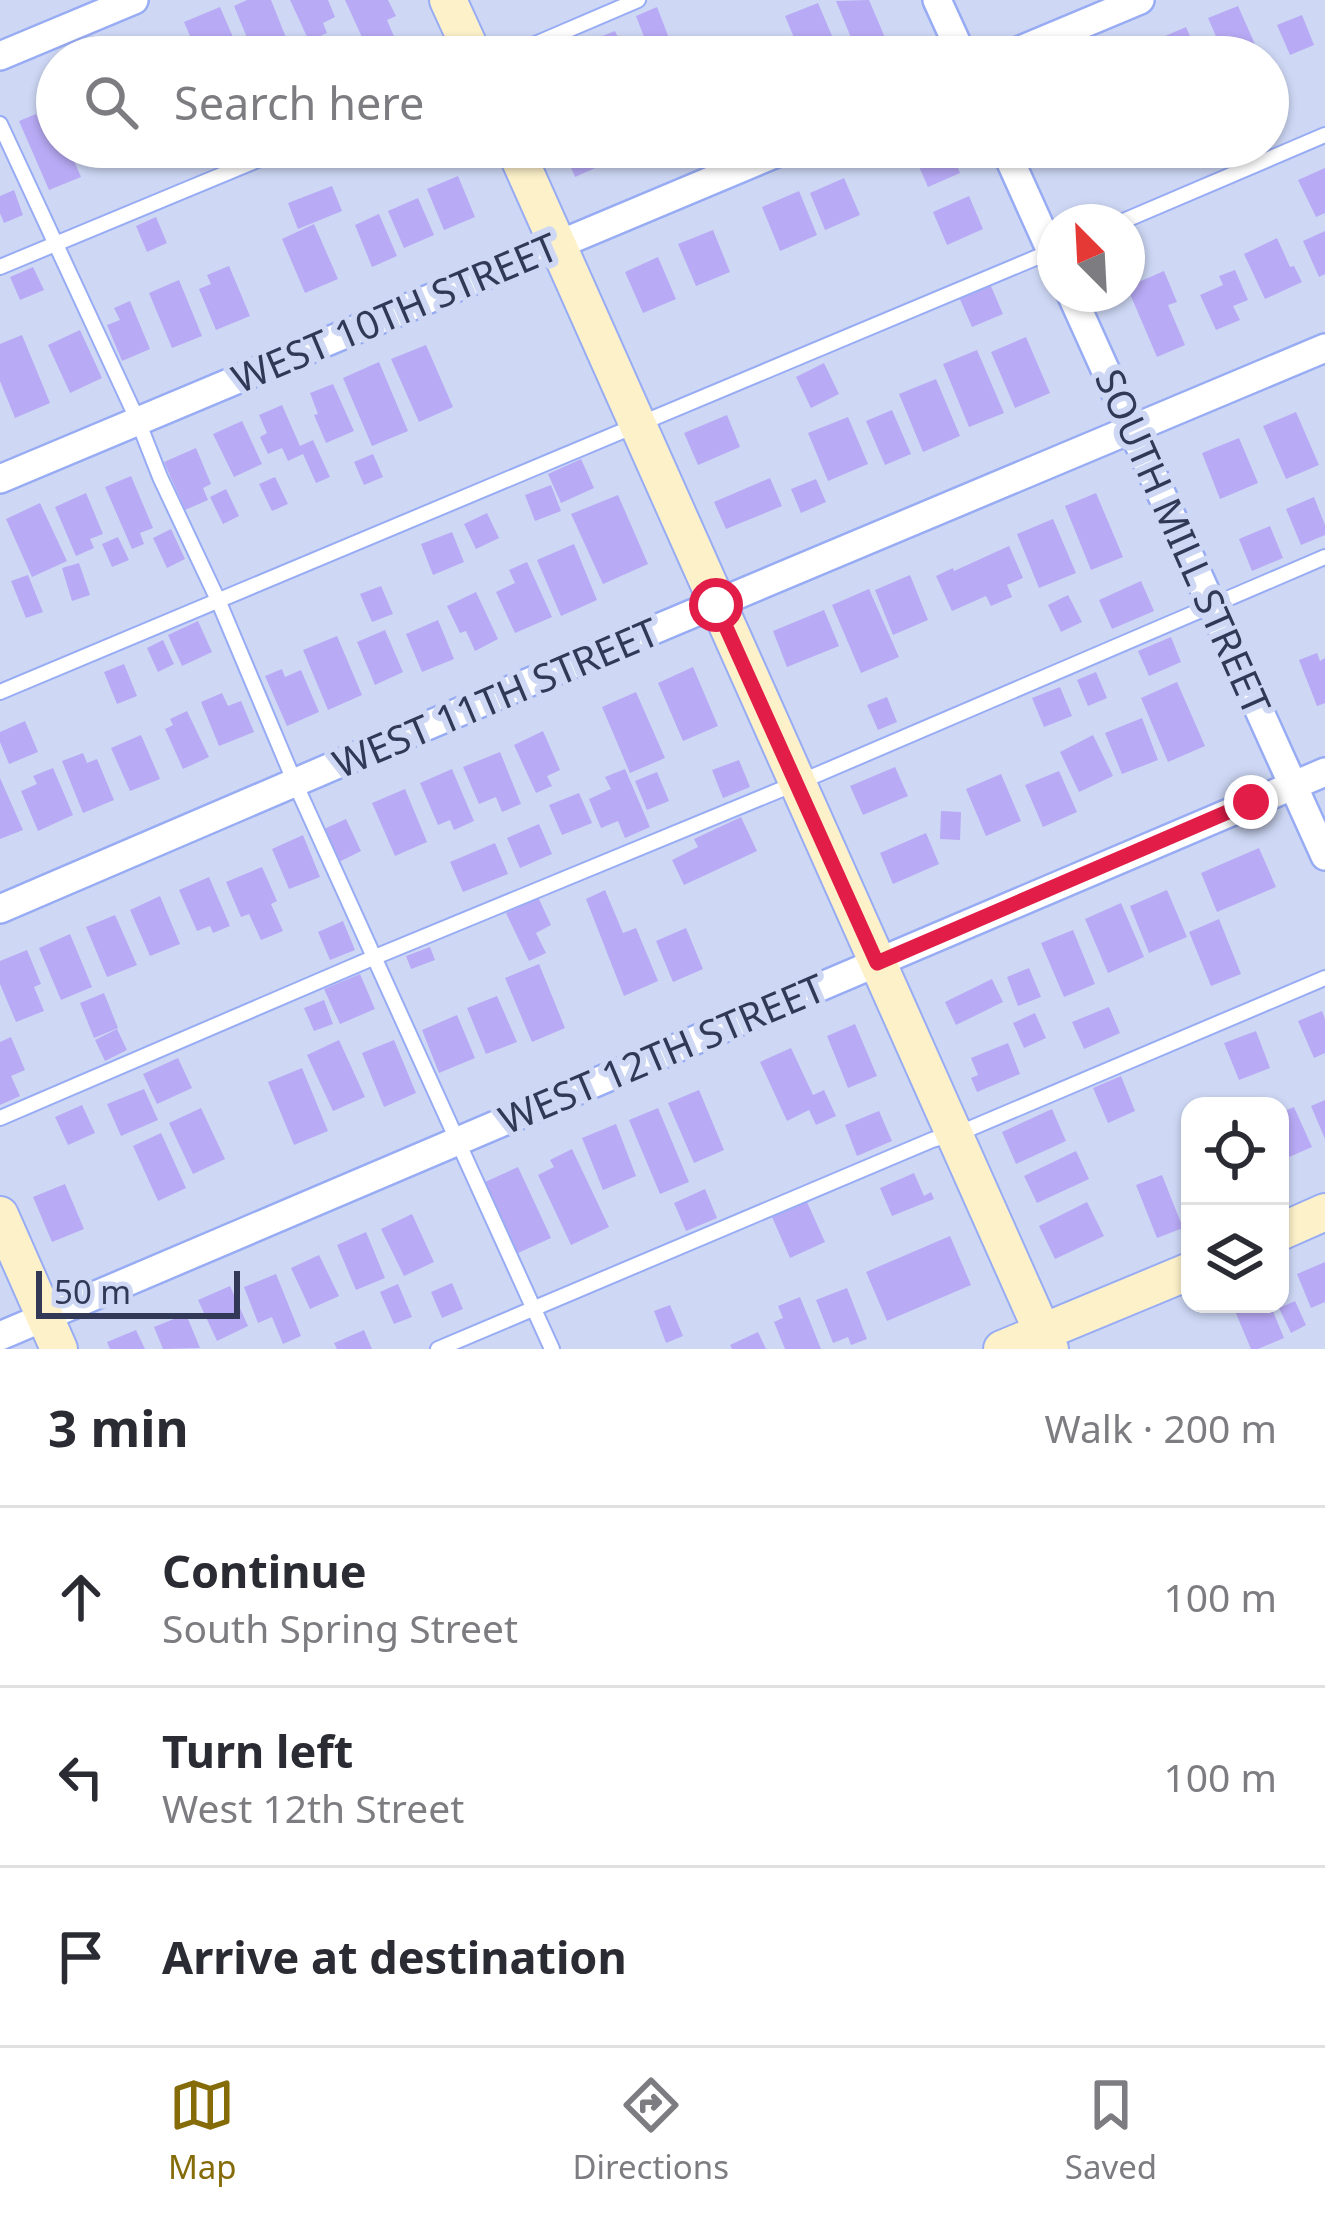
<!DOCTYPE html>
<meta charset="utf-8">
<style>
body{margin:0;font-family:"Noto Sans",sans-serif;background:#f2f2f3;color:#2b2b33}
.controls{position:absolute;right:36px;bottom:36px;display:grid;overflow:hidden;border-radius:24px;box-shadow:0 3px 9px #0004}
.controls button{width:108px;height:108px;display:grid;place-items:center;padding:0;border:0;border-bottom:3px solid #e1e1e2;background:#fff;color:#2b2b33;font:60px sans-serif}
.compass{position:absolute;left:1037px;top:204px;width:108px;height:108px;border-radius:50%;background:#fff;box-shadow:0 3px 9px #0004;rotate:336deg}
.scale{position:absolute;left:36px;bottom:30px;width:204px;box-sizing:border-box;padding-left:12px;border:6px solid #313957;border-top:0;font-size:33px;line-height:42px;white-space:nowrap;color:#313957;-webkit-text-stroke:9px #ced8f5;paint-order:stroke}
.stop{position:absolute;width:36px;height:36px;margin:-27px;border:9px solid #e11d48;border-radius:50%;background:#fff}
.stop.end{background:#e11d48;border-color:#fff;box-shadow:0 3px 12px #0008}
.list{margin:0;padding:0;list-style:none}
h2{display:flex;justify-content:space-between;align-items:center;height:156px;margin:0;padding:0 48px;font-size:51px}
h2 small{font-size:39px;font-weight:400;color:#7c7c81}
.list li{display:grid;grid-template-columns:78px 1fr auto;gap:36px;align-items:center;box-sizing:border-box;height:180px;padding:0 48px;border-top:3px solid #e1e1e2}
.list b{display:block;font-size:45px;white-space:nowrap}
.list p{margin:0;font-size:39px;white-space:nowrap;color:#7c7c81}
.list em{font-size:39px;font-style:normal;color:#7c7c81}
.icon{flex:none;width:66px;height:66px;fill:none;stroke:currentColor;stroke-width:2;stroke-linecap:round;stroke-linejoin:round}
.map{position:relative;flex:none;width:1325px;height:1349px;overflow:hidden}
.search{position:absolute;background:#fff;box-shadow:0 3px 9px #0004;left:36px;right:36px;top:36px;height:132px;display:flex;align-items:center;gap:30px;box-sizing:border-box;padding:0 42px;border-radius:66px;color:#7c7c81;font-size:45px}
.sheet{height:696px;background:#fff}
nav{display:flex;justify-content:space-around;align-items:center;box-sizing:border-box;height:168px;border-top:3px solid #e1e1e2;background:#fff;font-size:33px;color:#7c7c81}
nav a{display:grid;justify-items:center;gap:6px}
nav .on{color:#856c09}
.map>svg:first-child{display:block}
.building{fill:#b8aaf5}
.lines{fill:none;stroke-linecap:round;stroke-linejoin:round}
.lane-casing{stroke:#98acf4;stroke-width:18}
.street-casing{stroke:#98acf4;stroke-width:32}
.secondary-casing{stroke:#98acf4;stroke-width:40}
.lane{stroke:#fff;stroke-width:14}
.street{stroke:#fff;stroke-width:27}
.secondary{stroke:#fdf1ca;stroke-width:36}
.route{stroke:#e11d48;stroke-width:15}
.labels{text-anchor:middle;stroke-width:12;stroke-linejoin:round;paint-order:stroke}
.street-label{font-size:39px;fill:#313957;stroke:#ced8f5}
</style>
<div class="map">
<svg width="1325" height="1349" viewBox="0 0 1325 1349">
<rect width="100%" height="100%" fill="#ced8f5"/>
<path class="building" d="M247 0H271L289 45 282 48 286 57H255L234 6Z
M290 0H328L335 17 323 23 327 33 309 41Z
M345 0H388L396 16 387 20 401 53 392 57H371Z
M869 0 889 47 867 57H859L836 1Z
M818 3 841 57H802L785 16Z
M1238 6 1258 51 1243 57H1225L1208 18Z
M220 7 239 51 225 57H199L184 22Z
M657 7 669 38 648 47 636 16Z
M1302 15 1314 45 1290 55 1277 25Z
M1186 27 1199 57H1164L1156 40Z
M615 31 626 55 603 57 595 39Z
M179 38 186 57H151L149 51Z
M775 41 782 57H738Z
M36 114 43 131 57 126V147H68L81 177 49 190 19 121Z
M146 147H171L175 154 154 164Z
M562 147H597L604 164 575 177Z
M921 147H949L960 173 928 187 912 151Z
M1202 147H1235L1238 155 1210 166Z
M1325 168V213L1316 217 1298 180Z
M458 176 475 217 444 230 427 189Z
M844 178 860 215 825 230 810 193Z
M332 186 342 211 298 229 288 203Z
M14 190 23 215 4 223 0 213V196Z
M799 191 817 235 780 251 762 207Z
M969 196 983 229 947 245 933 212Z
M418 198 434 235 404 248 388 211Z
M379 214 397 256 372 267 355 225Z
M156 217 167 243 147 252 136 226Z
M314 224 338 279 305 293 282 239Z
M713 230 730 272 696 286 678 244Z
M1325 231V274L1319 277 1303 241Z
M1277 238 1290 267 1294 266 1302 282 1265 299 1244 254Z
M658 257 676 299 643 313 625 272Z
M229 266 250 316 216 330 199 289 211 284 207 275Z
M33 267 44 290 20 300 10 277Z
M1235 270 1248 300 1233 306 1240 320 1216 330 1200 295 1223 285 1219 276Z
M1164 271 1177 302 1168 305 1185 345 1157 357 1127 287Z
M179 280 202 336 172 348 149 293Z
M990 284 1003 314 972 327 959 297Z
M130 301 150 349 122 361 107 325 120 320 114 308Z
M80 330 102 378 70 393 48 345Z
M22 335 50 403 15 418 0 381V344Z
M1026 337 1050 393 1015 408 991 352Z
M426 345 453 407 419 422 391 359Z
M977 350 1004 413 969 427 943 364Z
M379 362 408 431 372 446 343 378Z
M824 363 839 394 811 408 796 377Z
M936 379 960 436 923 452 899 394Z
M333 384 354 431 326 443 314 415 318 414 310 393Z
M282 405 300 446 313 440 330 477 316 483 303 454 288 461 282 448 268 454 260 437 267 433 259 415Z
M892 410 911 454 885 465 866 421Z
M1296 412 1319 465 1286 479 1263 426Z
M727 415 740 447 698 465 684 433Z
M848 417 868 464 828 481 808 433Z
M242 421 262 464 234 477 213 434Z
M1239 438 1258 483 1220 499 1202 453Z
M196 448 211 484 203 488 208 500 185 510 164 462Z
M373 454 383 477 364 485 354 462Z
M581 459 594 488 561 503 548 474Z
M131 476 153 528 140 533 144 544 132 549 105 487Z
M275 477 288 504 272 511 259 484Z
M770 478 782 506 726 529 714 502Z
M816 479 826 502 801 513 791 489Z
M551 485 561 511 535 521 525 495Z
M226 489 239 516 223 524 210 497Z
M86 493 103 534 90 539 94 548 76 556 55 507Z
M1096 493 1123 557 1091 570 1065 506Z
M618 495 648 564 603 584 571 514Z
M1314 497 1325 525V535L1301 545 1286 509Z
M40 503 67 561 32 577 6 519Z
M487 513 499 538 476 549 464 524Z
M1053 519 1076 573 1039 588 1017 534Z
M1270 526 1283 558 1252 571 1239 539Z
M171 529 185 559 167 568 153 538Z
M452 532 464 562 433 575 421 544Z
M118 537 129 560 112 567 102 544Z
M574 544 597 600 561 616 537 560Z
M1009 546 1023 578 1007 585 1012 597 991 606 986 596 952 611 936 576 953 568 954 571Z
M527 562 552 617 515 633 496 592 515 583 509 570Z
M79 563 90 595 72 601 62 568Z
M28 575 43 612 26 618 11 581Z
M910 575 928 620 893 635 875 590Z
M1141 581 1154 611 1112 629 1099 600Z
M381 586 393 614 372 622 360 594Z
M869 589 899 657 861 673 832 605Z
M476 592 498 639 475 651 466 631 460 633 447 606Z
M1068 595 1082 622 1061 632 1048 605Z
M824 610 839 646 787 667 773 631Z
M438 620 454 659 422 672 406 634Z
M198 621 212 652 182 666 168 635Z
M385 630 403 672 375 685 357 642Z
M337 636 362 695 328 710 303 650Z
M1171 637 1181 662 1149 676 1138 651Z
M163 640 174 664 158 672 147 648Z
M1317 653 1320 661 1325 658V703L1317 706 1299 660Z
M124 664 137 696 117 704 104 672Z
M693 667 718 726 683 741 658 683Z
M282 669 285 677 301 670 319 712 287 726 265 676Z
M1096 672 1107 698 1088 706 1077 680Z
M1177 682 1205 746 1168 762 1141 698Z
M1060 687 1072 716 1044 727 1032 698Z
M636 692 665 758 630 773 602 707Z
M222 693 228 706 241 701 254 732 219 746 201 702Z
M887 697 897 722 878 730 867 705Z
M187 711 209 757 183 769 165 729 173 725 170 719Z
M1142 718 1158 760 1122 774 1105 733Z
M25 721 38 752 9 764 0 742V732Z
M543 731 560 770 547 776 552 786 536 793 514 745Z
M141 735 160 779 130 791 111 748Z
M1093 735 1113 776 1079 792 1060 752Z
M500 752 521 804 502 812 496 797 479 804 463 767Z
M83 753 87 763 97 759 114 800 83 813 62 761Z
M739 760 750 787 723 798 712 770Z
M895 767 908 796 863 815 850 786Z
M53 768 73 815 38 831 21 791 37 784 33 776Z
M452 769 474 821 454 830 450 820 438 825 420 783Z
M625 769 650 827 625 838 618 821 601 828 589 799 611 789 605 777Z
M1059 771 1077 812 1043 827 1025 785Z
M657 772 669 801 647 810 635 781Z
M1001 774 1021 821 986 836 966 789Z
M0 778 23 830 0 839Z
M405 789 427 842 395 856 372 803Z
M579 793 592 823 562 835 549 805Z
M941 811 961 812 960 840 940 839Z
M741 817 757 851 684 885 672 860 698 847 694 839Z
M346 819 361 851 339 862 324 829Z
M539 824 552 854 520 868 507 838Z
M926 833 939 864 893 884 880 853Z
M303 835 320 877 289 889 272 849Z
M495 843 508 874 463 892 450 862Z
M1259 848 1276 887 1217 912 1201 873Z
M262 867 277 901 271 904 283 931 261 940 249 914 241 917 226 882Z
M209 877 230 926 213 933 210 926 197 931 179 890Z
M605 890 623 933 636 928 658 981 624 996 586 899Z
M1167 890 1187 937 1149 953 1130 906Z
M160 896 180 944 150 956 130 910Z
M538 897 551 925 536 933 546 953 529 961 506 913Z
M1121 903 1144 957 1108 973 1085 919Z
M115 915 137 965 107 977 86 927Z
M1219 919 1241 974 1211 986 1189 932Z
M343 921 355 950 330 960 318 932Z
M686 928 703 969 673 982 656 941Z
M1073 930 1095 984 1064 997 1041 943Z
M70 934 92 987 61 1000 39 948Z
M430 947 435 960 411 969 406 956Z
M27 950 41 984 34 987 44 1011 16 1022 0 984V961Z
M539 964 565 1028 532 1042 505 978Z
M1029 968 1041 997 1018 1006 1007 977Z
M360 974 375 1009 340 1024 324 989Z
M992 979 1003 1002 956 1025 945 1002Z
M104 993 118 1028 94 1038 80 1003Z
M497 996 517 1042 486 1054 467 1008Z
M324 1000 333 1024 314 1031 304 1008Z
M1109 1007 1120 1033 1084 1049 1072 1022Z
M1322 1011 1325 1019V1053L1314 1058 1298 1021Z
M1035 1013 1046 1038 1024 1048 1013 1023Z
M457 1015 475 1058 439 1073 422 1030Z
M855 1024 877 1076 848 1088 827 1036Z
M117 1029 127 1050 105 1061 95 1040Z
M1256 1031 1270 1068 1239 1080 1224 1043Z
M11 1037 25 1070 11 1076 20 1096 0 1105V1042Z
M339 1040 365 1097 333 1111 307 1055Z
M394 1040 416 1093 384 1107 362 1053Z
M1008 1043 1020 1074 977 1092 971 1078 978 1075 971 1058Z
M791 1048 813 1095 824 1090 836 1116 816 1125 809 1110 787 1121 760 1062Z
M178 1058 192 1088 157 1104 143 1074Z
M302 1068 328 1131 294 1145 268 1082Z
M1121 1076 1135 1111 1108 1123 1093 1088Z
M144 1089 158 1120 121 1136 107 1104Z
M699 1090 724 1150 694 1163 668 1103Z
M1325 1100V1139L1311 1106Z
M82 1105 95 1133 68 1145 55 1117Z
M1294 1107 1312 1147 1280 1161V1113Z
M201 1108 225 1159 193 1174 169 1123Z
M658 1108 689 1182 660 1194 629 1120Z
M1052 1109 1066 1141 1016 1164 1002 1132Z
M879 1111 892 1141 857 1156 845 1125Z
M616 1124 636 1176 603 1190 582 1138Z
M161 1133 186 1188 158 1201 133 1146Z
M572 1149 609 1227 571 1245 538 1175 554 1167 550 1160Z
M1076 1151 1089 1179 1037 1203 1024 1176Z
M518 1167 551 1238 518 1253 485 1182Z
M914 1173 924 1196 931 1192 934 1199 892 1216 880 1188Z
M1162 1175 1183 1228 1157 1238 1136 1185Z
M65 1184 84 1229 52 1242 33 1197Z
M705 1189 717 1218 686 1231 674 1203Z
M807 1202 825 1242 790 1258 772 1217Z
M1087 1202 1104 1236 1055 1259 1039 1226Z
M412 1214 434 1262 404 1276 381 1229Z
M366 1232 385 1278 356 1290 337 1245Z
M950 1236 971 1285 887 1321 866 1272Z
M319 1255 339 1296 310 1309 291 1268Z
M1325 1262V1302L1311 1308 1297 1274Z
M276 1274 301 1336 283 1344 272 1317 258 1323 244 1287Z
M452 1283 463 1309 442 1318 431 1292Z
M398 1284 412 1317 394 1324 380 1292Z
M230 1286 248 1326 217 1341 198 1300Z
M847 1288 867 1339 851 1345 848 1337 833 1343 816 1300Z
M800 1297 821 1349H785L774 1322 783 1318 778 1306Z
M1295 1301 1306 1325 1291 1333 1279 1308Z
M1232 1304H1270L1284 1338 1258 1349H1251Z
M670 1305 683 1336 666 1343 654 1311Z
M186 1314 200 1348 163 1349 154 1327Z
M136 1330 145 1349H110L107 1342Z
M364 1330 372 1349H337L334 1343Z
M758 1332 766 1349H732L730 1345Z"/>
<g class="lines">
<g class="lane-casing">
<path id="lane" d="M505 57 638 0
M0 124 138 421 160 477 218 600 295 783 552 1349
M1121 222 1325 135
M0 267 289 147
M0 692 1052 251
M0 1118 375 957 821 773 1325 557
M438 1349 932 1140 969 1129 1325 978"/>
</g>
<g class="street-casing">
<path id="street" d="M937 0 963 57
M0 56 134 0
M1004 57 1140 0
M1004 147 1055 260
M1071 294 1325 856
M0 479 791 147
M0 909 513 689 1325 348
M0 1336 1325 772"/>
</g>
<g class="secondary-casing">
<path id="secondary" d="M448 0 474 57
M514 147 1050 1349
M0 1215 59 1349
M1280 1232 1325 1212
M1002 1349 1190 1271"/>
</g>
<use href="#lane" class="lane"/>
<use href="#street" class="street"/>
<use href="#secondary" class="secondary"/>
</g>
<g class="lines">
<path class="route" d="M716 605 877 963 1251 802"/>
</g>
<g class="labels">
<g class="street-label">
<text transform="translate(395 313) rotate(-23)" y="14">WEST 10TH STREET</text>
<text transform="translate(1183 542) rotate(66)" y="14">SOUTH MILL STREET</text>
<text transform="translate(496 698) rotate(-23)" y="14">WEST 11TH STREET</text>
<text transform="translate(662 1054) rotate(-23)" y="14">WEST 12TH STREET</text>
</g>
</g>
</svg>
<div class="controls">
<button><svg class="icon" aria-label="locate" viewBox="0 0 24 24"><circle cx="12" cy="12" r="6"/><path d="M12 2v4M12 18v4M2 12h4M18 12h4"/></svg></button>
<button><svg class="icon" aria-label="layers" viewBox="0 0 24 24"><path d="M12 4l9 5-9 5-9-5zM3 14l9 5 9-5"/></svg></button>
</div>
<svg class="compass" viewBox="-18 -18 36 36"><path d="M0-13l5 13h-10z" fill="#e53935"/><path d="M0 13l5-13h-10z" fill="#7c7c81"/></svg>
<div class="scale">50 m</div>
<div class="stop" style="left:716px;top:605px"></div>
<div class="stop end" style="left:1251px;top:802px"></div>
<div class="search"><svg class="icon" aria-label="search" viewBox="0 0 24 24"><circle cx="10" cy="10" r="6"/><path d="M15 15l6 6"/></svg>Search here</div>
</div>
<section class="sheet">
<h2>3 min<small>Walk · 200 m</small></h2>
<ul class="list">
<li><svg class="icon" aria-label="ahead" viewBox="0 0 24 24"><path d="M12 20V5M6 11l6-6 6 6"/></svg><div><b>Continue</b><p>South Spring Street</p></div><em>100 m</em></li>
<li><svg class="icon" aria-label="left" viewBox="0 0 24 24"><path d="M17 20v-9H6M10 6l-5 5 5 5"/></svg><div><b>Turn left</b><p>West 12th Street</p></div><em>100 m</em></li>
<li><svg class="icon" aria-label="arrive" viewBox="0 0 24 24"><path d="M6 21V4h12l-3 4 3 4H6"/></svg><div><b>Arrive at destination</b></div></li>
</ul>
</section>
<nav>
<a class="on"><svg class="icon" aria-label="map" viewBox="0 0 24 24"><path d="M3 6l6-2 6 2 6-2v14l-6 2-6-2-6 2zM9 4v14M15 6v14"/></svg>Map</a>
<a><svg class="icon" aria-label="directions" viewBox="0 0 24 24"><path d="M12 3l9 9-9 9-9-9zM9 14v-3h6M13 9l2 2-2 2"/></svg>Directions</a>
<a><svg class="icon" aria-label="saved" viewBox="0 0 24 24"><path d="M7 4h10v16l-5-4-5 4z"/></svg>Saved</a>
</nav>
